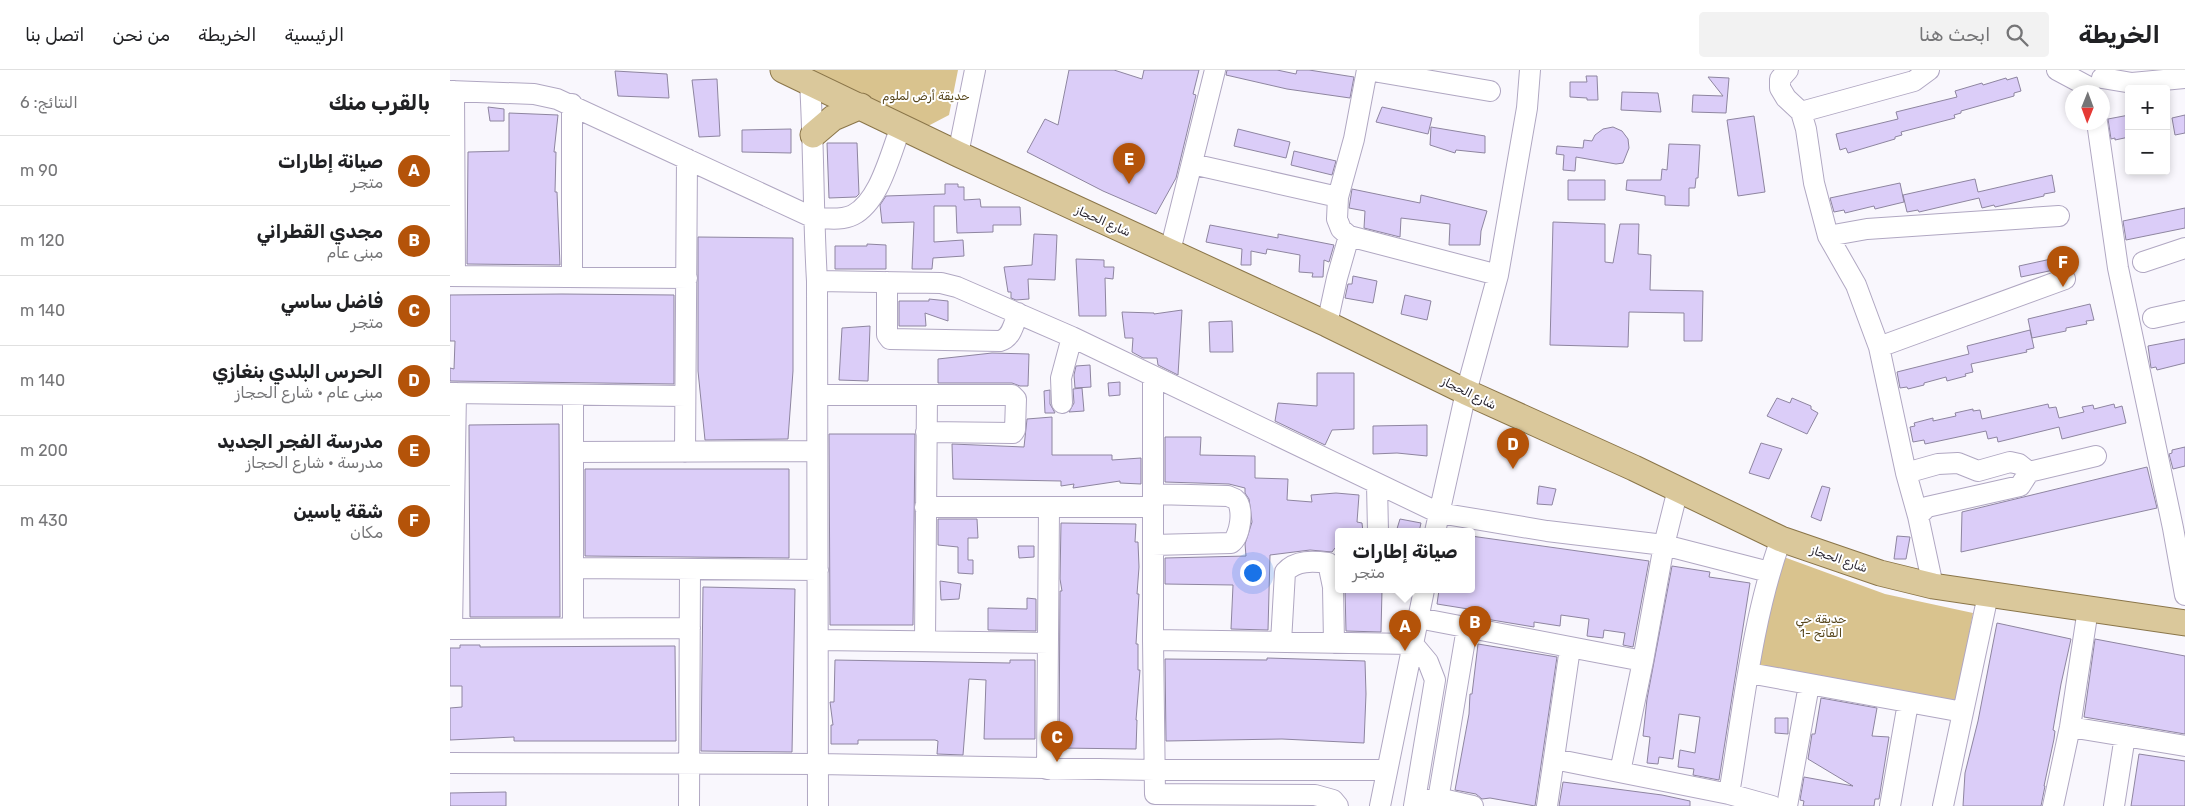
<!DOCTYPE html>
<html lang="ar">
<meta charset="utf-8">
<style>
body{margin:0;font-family:Rubik,"Noto Naskh Arabic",sans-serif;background:#f2f2f2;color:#202124;direction:rtl}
.controls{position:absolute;right:15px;top:15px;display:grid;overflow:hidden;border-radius:5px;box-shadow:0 2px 8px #0003}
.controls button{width:45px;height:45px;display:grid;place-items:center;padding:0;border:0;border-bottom:1px solid #e0e0e0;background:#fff;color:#202124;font:25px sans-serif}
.compass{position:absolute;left:1615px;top:15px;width:45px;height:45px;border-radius:50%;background:#fff;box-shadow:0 2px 8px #0003;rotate:181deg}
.you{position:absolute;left:802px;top:502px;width:18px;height:18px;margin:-12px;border:4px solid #fff;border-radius:50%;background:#1a73e8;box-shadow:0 0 0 8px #1a73e833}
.badge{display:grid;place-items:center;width:32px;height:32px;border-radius:50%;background:#b45309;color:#fff;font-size:16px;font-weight:700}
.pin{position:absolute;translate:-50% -41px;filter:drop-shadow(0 1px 2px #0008)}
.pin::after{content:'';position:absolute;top:26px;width:18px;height:15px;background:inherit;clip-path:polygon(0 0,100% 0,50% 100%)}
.popup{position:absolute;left:885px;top:458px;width:140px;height:65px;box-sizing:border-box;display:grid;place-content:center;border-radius:5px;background:#fff;filter:drop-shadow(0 1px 4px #0005);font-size:16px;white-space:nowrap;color:#757577}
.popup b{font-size:19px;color:#202124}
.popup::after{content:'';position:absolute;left:50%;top:100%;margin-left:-10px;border:10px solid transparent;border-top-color:#fff}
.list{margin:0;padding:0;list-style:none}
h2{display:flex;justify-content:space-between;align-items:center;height:65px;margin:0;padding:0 20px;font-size:21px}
h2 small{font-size:16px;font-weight:400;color:#757577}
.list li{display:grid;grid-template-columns:32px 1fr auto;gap:15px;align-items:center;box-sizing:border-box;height:70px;padding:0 20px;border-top:1px solid #e0e0e0}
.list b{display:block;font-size:19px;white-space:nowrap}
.list p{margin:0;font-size:16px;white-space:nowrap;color:#757577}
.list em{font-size:16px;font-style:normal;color:#757577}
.icon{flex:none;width:28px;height:28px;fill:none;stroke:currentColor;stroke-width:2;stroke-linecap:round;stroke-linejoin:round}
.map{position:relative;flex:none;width:1735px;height:736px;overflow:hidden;direction:ltr}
header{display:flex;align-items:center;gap:30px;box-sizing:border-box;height:70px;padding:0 25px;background:#fff;border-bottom:1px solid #e0e0e0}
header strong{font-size:24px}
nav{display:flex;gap:28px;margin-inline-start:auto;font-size:18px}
.search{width:350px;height:45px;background:#f2f2f2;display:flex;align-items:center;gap:12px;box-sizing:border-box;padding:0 18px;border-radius:5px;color:#757577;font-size:19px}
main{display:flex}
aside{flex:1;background:#fff}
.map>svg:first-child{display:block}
.green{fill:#d9c38e}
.building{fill:#dbcdf8;stroke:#8e85a0}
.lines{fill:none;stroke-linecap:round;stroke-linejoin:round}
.minor-casing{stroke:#b0a7c2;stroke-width:22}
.major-casing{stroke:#8a7549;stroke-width:27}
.minor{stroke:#fff;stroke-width:20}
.major{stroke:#dac89b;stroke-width:25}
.labels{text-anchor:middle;stroke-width:4;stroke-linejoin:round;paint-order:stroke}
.park-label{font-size:12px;fill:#56451b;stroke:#fff}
.street-label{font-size:12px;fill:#231f2a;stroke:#fff}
</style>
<header>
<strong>الخريطة</strong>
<div class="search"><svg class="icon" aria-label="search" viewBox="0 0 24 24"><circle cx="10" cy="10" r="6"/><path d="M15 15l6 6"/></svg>ابحث هنا</div>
<nav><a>الرئيسية</a><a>الخريطة</a><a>من نحن</a><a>اتصل بنا</a></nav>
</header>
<main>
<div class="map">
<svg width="1735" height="736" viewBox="0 0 1735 736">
<rect width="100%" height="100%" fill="#f9f7fd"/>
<path class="green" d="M361 0H508L499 45 478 56Z
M1331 486 1435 524 1523 543 1506 635 1308 597Z"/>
<path class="building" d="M619 0H664L692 9 694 0H749L743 24 746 25 726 108 706 144 653 121 577 82 595 49 608 55Z
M777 0H827L846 4 847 0H859L904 7 900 28 837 19 776 5Z
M165 1 217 4 219 28 168 26Z
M1136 6H1147L1148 30H1137V28L1120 27V12H1137Z
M1258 7 1279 8 1276 43 1242 42 1243 25 1273 26Z
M1567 7 1571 21 1564 23V26L1511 41V43L1504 45 1505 48 1451 62 1452 65 1445 67V69L1398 83 1396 78 1390 80 1386 64 1448 49 1446 42 1507 27 1505 21 1532 13 1533 15 1556 8 1557 10Z
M267 9 270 66 249 67 242 10Z
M1172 22 1208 23 1211 42 1171 40Z
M38 37 54 39V51H40Z
M932 37 982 48 978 64 926 52Z
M59 43 108 45 104 82H106L105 122H107L110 195 17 194 18 82 59 81Z
M1679 45V67L1665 70V68L1661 69 1658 49Z
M1735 45V63L1725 65 1722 48Z
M1304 46 1315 122 1288 126 1277 50Z
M981 57 1035 66V83L1006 80 1005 83 980 75Z
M1163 57 1172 61 1178 69 1179 78 1173 93 1166 94 1126 87 1125 101 1113 100 1114 85 1106 84 1107 76 1133 78 1134 70 1142 71 1145 65 1153 59Z
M341 59V83L292 82V60Z
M788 59 840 72 836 88 784 76Z
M377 73H407L409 124 406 127 379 128Z
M1219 74 1250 75 1248 108H1246L1245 118H1239V136L1215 135V126L1176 120 1177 110H1211L1212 99 1217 100Z
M844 81 886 91 882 105 841 95Z
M1602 105 1605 122 1594 124V126L1545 137 1544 135 1532 138 1529 128 1469 142 1468 140 1457 142 1453 125 1525 109 1528 122Z
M1118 110H1155V130H1118Z
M1450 113 1454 132 1425 139 1424 136 1395 143 1394 140 1384 142 1380 128Z
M495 114H508V117H514V130L530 129 531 137H570L571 155H543V162L507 163 506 136H484V172L513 170 514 186 483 188 482 199H462L464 152 432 153 430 135 436 126 495 124Z
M902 119 970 133 971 125 1037 141 1031 161 1030 175H999L1000 154 951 148 950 167 914 158 915 141 899 138Z
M1735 138V158L1676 170 1673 151Z
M1103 152 1155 154V192L1163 193 1170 154H1189L1188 184 1201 185 1200 220 1253 221 1252 271H1234V243L1179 242 1178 277 1100 275Z
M760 155 828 168V164L884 175 879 192 874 190 873 207H862L863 203 849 202 850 185 817 179 816 184 801 181V195H791L792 179 756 172Z
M584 164 607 165 605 210 578 209 579 229 566 230 561 228V222H558L554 197 582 195Z
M248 167 343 168V301L338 369 255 370 248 301Z
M417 174 436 175V199H385V176H417Z
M1624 184 1627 195 1571 207 1569 196Z
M626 189 654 190V197H664L663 209 655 208 656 246H629Z
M903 206 927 211 923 233 895 228 898 214H902Z
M112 224 224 225V314L0 311V298L4 299 5 271H0V225Z
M955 225 981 231 977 250 951 244Z
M479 229 498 231V251L475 243 476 256H449V231H479Z
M1640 234 1644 250 1636 251 1637 254 1616 258V261L1582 268 1578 249Z
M732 240 728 305 708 295 707 288H693L682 282 683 268H675L672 242 704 243V244Z
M782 251 783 282H760L759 252Z
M420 256 418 311 389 310 392 258Z
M1580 260 1584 278 1576 280 1577 282 1521 294 1523 302 1515 304 1516 306 1497 311 1496 307 1474 313V315L1458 319 1457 317 1450 318 1447 302 1519 284 1517 276Z
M1735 269V293L1707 300 1706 297 1701 298 1698 276Z
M542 283 579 284 578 316H570L562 313H488V289Z
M640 295 641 317 625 318 624 305 626 296Z
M867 303H904V359L882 360 875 375 825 351 828 333 867 336Z
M670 312V325L659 326 658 313Z
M632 318 634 341 619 342 624 333 623 319Z
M600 320V334L605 343H595L594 321Z
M1327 328 1340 333 1342 328 1361 336V339L1368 343 1357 364 1317 346Z
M1598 334 1599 338 1606 337 1609 348 1634 342 1632 337 1643 335 1644 339 1664 334 1665 338 1672 336 1676 353 1612 369 1609 357 1548 372 1547 367 1538 369 1536 361 1475 374 1474 370 1463 372 1460 357 1465 356 1464 353 1483 348V351L1506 346 1505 343 1523 339V341L1530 340 1532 349Z
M602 347V385H662V390L691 388V414L670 413V411L623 418 624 414 611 416V411L503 409 502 374 574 377 577 349Z
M109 354 110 547H20L19 355Z
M977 355V386L947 383 923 384V356Z
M379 364H465L463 555H380Z
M715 367H751L750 385 805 386V408L838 409 837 430 862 432 861 425 886 423 909 425 907 452 912 453 913 462H889V478H885L882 482 860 480 820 485 818 560 781 559 783 515 715 514V488L796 486 795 474 802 452 799 429 795 423V418L779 414 715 412Z
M1311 373 1332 379 1319 409 1299 403Z
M1735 377V396L1723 399 1719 384 1722 383V380Z
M1697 397 1707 438 1511 482 1512 442Z
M135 399H339V488L135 486Z
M1089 416 1106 419 1102 435 1087 434Z
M1372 416 1380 418 1371 451 1361 447Z
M488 449H527L528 468H518V490H523V504L508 503V477L488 475Z
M950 449 971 453 969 462H946Z
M611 453 686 454 685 472H688L689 497 687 524H689L686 574H688V600H690L686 650H687L686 679 609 678 610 521H612L610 509Z
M1021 466 1199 491 1183 577 1173 575 1175 563 1154 560 1153 568 1137 566 1139 549 1111 545 1110 556 1084 552V557L1036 549 1037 542 987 534 989 520H1021Z
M1447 466 1460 467 1456 489H1444Z
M568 476H584V487L569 488Z
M1222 496 1260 502 1259 507 1300 513 1269 710 1243 705 1244 699 1228 697 1230 680 1245 683 1250 647 1229 644 1223 689 1209 687 1208 694 1197 693 1200 667 1193 666 1197 629Z
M490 511 511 514 509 529 491 530Z
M253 517 345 519 342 682 251 681Z
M895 520H932L931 562 896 561Z
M577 528 586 529V561L538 560V538L577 539Z
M1547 553 1621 569 1611 614 1603 660 1605 661 1604 669 1594 716H1595L1591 736H1513L1515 703 1528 651Z
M1645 569 1735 586V664L1634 647Z
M1028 574 1107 587 1085 736 1040 728 1032 729 1026 724 1005 720 1019 644 1020 624H1022Z
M10 575H30V577L225 576 226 671H64V667L0 670V638L12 637V616H0V578H10Z
M817 588 915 591 916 624 914 673 832 669 716 671 715 589 817 590Z
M385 590 560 593V590H585V669H534L536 610 519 609 513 685 487 684 488 671 485 670H408V674H381V655H383L380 632H384Z
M1371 628 1427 638 1422 666 1439 667 1429 729H1425L1424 736H1353L1354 731 1350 730 1354 707 1403 716 1358 689 1362 664H1365Z
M1325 648H1338V664L1325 663Z
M1689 684 1735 691V736H1681Z
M1113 712 1212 725 1240 731V736H1109Z
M56 722V736H0V723Z"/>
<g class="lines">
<g class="minor-casing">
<path id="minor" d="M917 0 904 69 888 127 887 149 891 159 899 166 1048 205
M917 0 1040 21
M1338 0 1330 9V18L1336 28 1351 42 1356 59 1364 113 1378 166 1406 215 1429 277 1456 403 1468 446 1483 516
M1607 0 1637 16 1640 22
M1652 8 1682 13 1735 8
M360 12C364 79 363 145 367 211L368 736
M0 21 84 24 107 29 364 148C376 148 391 151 403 145 430 131 440 84 451 57
M4 21 5 206
M122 34V207
M1351 42 1464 11 1479 0
M1647 52 1668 198 1723 458 1735 525
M508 84 525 0
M742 94 888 127
M1378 166 1417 159 1609 146
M720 181 765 0
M1693 192 1735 178
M0 206 237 208
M367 211 491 213 507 217 622 267 989 443 1097 461 1214 475 1319 502
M437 212V265L440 269 550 271C562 268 564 253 568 243
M1703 248 1735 241
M877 254 887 208 899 166
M1429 277 1615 209
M703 306V570L705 724 865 725 883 730 888 736
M0 323 235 326
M123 325V558
M368 325H562L566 329 565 360 563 363 476 362
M612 333 611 308 622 267
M123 382 367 381
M235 382 237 89
M1456 403 1488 394 1508 393 1528 401 1560 392 1569 394 1579 402
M927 414 928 462
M475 437H703
M1468 446 1477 437 1570 416 1579 402 1646 386
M985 462 1016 322 1048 205 1077 38 1080 0
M703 475 781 473C790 467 795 437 785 429 785 429 778 426 778 426L703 424
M123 498 368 500
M968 548 1193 591
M0 559 240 558
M2 559 6 323
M368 570 598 573
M703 570 963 574 978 592 985 610 964 736
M475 571 477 325
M831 572 835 502C846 490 863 491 878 493L883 517 884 573
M1299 603 1513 642
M1620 657 1735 676
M1104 689 1279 724 1322 736
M0 693 368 694 704 700H937
M597 699 599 437
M1170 702 1193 591 1214 475 1228 419
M1279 724C1293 641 1302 548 1331 469
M976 730 988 728 1023 736
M239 736 240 499
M930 736 974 520
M987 736 1017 558
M1097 736 1120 578
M1337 736 1359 615
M1440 736 1458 633
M1493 736 1538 525
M1603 736 1620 657 1638 539
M1664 736 1675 666"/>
</g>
<g class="major-casing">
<path id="major" d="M333 0 508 84 877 254 1016 322 1184 398 1331 469 1430 503 1483 516 1735 553
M363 65 383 48 411 36"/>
</g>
<use href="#minor" class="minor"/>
<use href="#major" class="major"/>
</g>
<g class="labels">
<g class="park-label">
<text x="476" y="30">حديقة أرض لملوم</text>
<text x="1371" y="553">حديقة حي<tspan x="1371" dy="14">الفاتح -1</tspan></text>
</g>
<g class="street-label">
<text transform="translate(653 151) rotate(24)" y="4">شارع الحجاز</text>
<text transform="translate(1019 323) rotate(26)" y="4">شارع الحجاز</text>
<text transform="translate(1389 489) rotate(19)" y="4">شارع الحجاز</text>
</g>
</g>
</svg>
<div class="controls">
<button>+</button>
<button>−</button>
</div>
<svg class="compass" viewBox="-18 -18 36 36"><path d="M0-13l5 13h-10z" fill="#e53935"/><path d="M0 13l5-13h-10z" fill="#757577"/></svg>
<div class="you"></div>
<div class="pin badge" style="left:955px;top:581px">A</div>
<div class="popup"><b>صيانة إطارات</b>متجر</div>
<div class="pin badge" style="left:1025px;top:577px">B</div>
<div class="pin badge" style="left:607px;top:692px">C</div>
<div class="pin badge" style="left:1063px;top:399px">D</div>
<div class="pin badge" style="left:679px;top:114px">E</div>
<div class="pin badge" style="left:1613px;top:217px">F</div>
</div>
<aside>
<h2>بالقرب منك<small>النتائج: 6</small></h2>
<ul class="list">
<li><span class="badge">A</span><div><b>صيانة إطارات</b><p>متجر</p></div><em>90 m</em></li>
<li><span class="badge">B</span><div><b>مجدي القطراني</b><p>مبنى عام</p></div><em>120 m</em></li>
<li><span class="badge">C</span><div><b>فاضل ساسي</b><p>متجر</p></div><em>140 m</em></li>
<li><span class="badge">D</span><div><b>الحرس البلدي بنغازي</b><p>مبنى عام · شارع الحجاز</p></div><em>140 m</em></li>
<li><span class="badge">E</span><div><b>مدرسة الفجر الجديد</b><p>مدرسة · شارع الحجاز</p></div><em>200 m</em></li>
<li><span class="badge">F</span><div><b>شقة ياسين</b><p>مكان</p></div><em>430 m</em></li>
</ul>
</aside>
</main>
